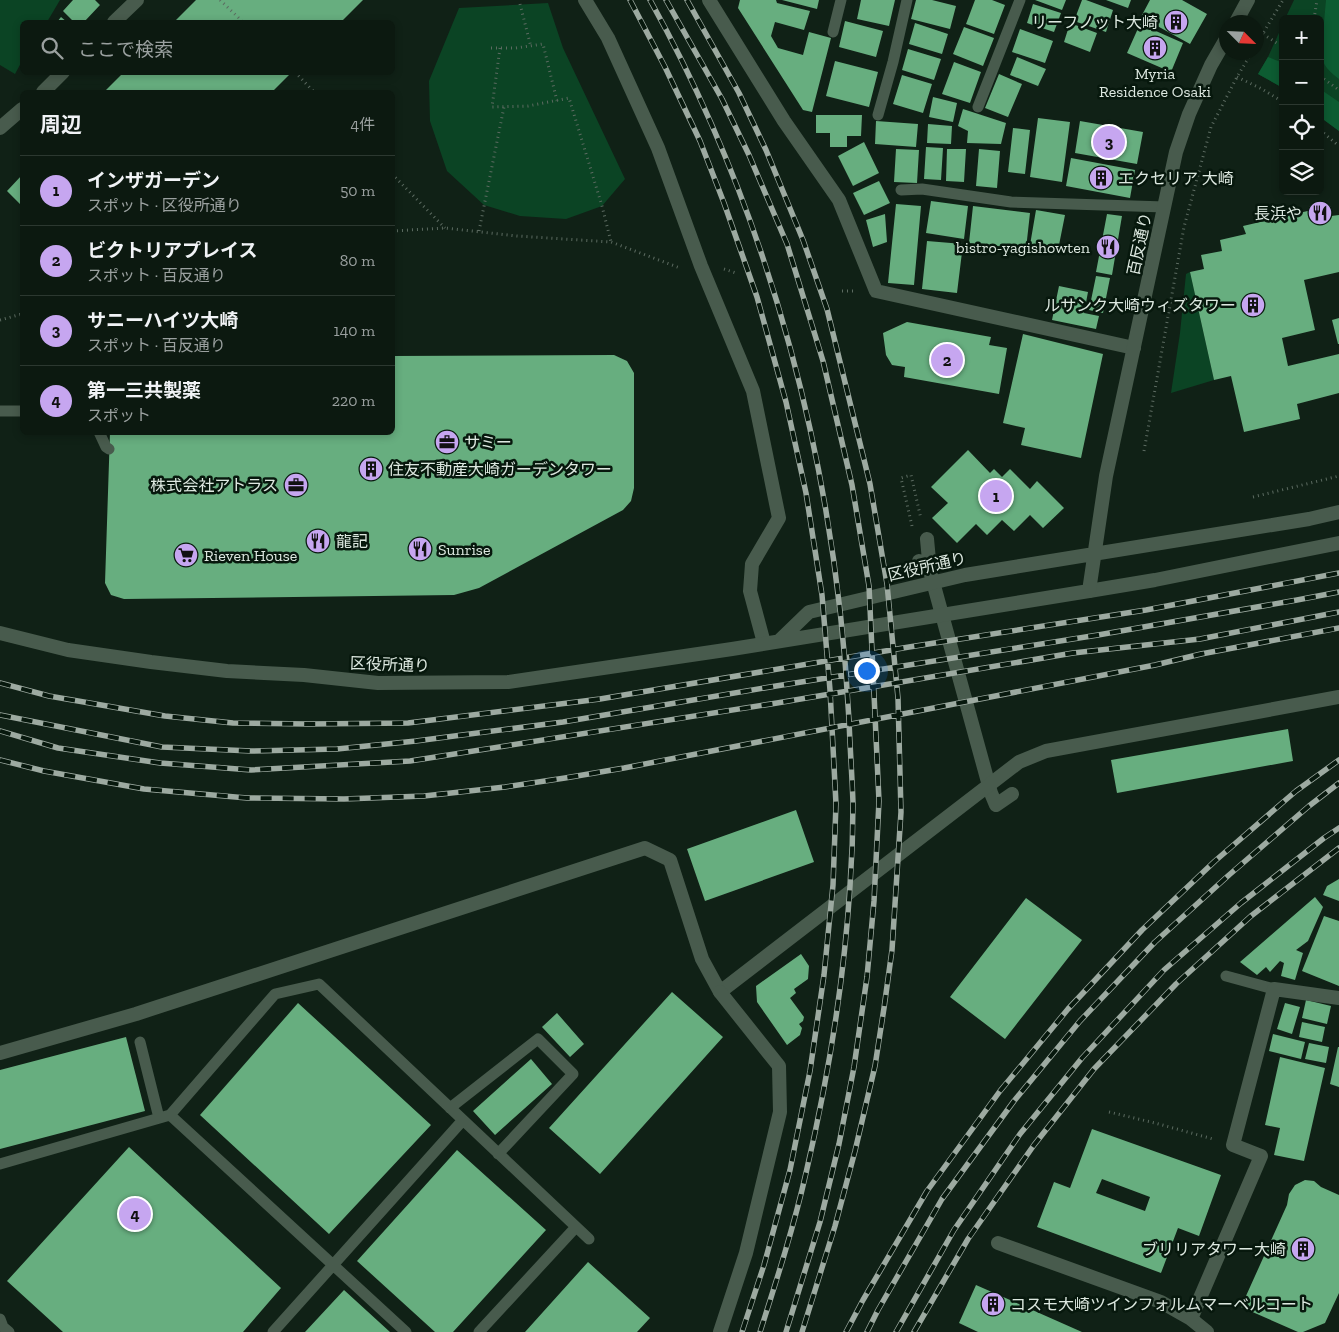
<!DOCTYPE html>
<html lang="ja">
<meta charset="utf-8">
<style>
body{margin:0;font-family:"Zilla Slab","Noto Sans JP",serif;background:#1a261e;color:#f1f3f6}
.controls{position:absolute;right:15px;top:15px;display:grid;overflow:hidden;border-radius:8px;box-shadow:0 2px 8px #0003}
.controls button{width:45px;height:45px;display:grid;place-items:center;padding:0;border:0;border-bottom:1px solid #2c3830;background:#0c1910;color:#f1f3f6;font:25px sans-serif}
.compass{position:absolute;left:1219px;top:15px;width:45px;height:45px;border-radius:50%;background:#0c1910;box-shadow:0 2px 8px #0003;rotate:114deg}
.you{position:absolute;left:866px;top:670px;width:18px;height:18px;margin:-12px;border:4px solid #fff;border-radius:50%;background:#1a73e8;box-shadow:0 0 0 8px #1a73e833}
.badge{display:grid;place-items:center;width:32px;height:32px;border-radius:50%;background:#c6a6f0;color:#111;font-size:16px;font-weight:700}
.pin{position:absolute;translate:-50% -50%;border:2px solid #fff;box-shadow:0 1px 5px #0006}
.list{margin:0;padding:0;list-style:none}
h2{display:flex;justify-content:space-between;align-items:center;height:65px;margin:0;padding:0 20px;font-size:21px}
h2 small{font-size:16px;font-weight:400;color:#9aa09f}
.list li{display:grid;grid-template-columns:32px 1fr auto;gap:15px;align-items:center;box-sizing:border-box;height:70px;padding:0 20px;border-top:1px solid #2c3830}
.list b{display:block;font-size:19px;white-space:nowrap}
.list p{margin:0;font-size:16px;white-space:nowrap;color:#9aa09f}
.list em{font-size:16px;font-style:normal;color:#9aa09f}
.icon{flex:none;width:28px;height:28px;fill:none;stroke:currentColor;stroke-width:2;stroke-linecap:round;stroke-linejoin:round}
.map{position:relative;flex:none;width:1339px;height:1332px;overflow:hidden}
.search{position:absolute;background:#0c1910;box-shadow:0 2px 8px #0003;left:20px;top:20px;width:375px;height:55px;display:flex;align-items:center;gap:12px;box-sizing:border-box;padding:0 18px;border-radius:8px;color:#9aa09f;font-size:19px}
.panel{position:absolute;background:#0c1910;box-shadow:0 2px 8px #0003;left:20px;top:90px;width:375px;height:345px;border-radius:8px}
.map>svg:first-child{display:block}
.green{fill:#0b4424}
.forest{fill:#0d5c32}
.building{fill:#67ae7f;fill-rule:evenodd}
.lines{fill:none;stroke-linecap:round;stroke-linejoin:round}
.path{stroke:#5c6b61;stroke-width:3;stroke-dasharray:1 4;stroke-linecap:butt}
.service{stroke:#485b4d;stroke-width:11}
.pedestrian{stroke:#485b4d;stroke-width:14}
.minor{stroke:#485b4d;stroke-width:14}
.tertiary{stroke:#485b4d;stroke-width:14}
.rail-casing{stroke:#9daaa1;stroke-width:5.5}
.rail{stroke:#07180d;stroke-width:4;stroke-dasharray:11;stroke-linecap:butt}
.labels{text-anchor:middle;stroke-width:5;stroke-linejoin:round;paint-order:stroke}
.poi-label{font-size:16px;fill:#dde8e0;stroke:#07180d;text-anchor:start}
.street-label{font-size:16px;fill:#dde8e0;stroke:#07180d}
</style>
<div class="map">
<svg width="1339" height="1332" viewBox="0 0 1339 1332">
<rect width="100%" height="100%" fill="#102116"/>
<path class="green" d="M0 0H60L47 22H22V61L15 74 0 65Z
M1294 0H1339V131L1320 117V19H1285Z
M548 3 563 48 625 179 602 206 566 219 520 216 484 205 447 171 430 121 429 81 459 8Z
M1283 24V88L1258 74 1268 57Z
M1190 272 1214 380 1171 393 1180 333 1186 274Z"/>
<path class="forest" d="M1326 0H1339V79C1329 71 1325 68 1321 56Z
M1268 57 1283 63V88L1258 74Z
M1320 89 1339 102V131L1320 117Z"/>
<path class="building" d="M73 0H95L100 5 84 22H74L63 11Z
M196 0H363L341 22H174Z
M740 0H776L777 3 810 11 804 30 775 22 771 36 778 48 803 55 809 32 831 38 812 112 803 110 738 8Z
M782 0H819L817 9Z
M861 0H895L889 26 857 19Z
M916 0H932L956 6 950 29 911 19Z
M975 0H992L1005 5 994 34 966 24Z
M1035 0H1066L1062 10Z
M1082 0H1086L1113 10 1106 32 1074 21Z
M1106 0H1131L1128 8Z
M1150 0H1182L1207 14 1190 44 1141 17Z
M1033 4 1061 13 1054 32 1027 23Z
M61 17 67 22H57Z
M845 21 883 31 876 57 839 47Z
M915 23 948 34 942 54 909 44Z
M1070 23 1097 33 1090 52 1064 42Z
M1140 24 1183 43 1171 72 1127 53Z
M964 27 994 38 983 66 953 54Z
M1020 29 1053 41 1045 63 1012 52Z
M908 49 941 59 934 80 902 70Z
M1017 57 1046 69 1038 86 1010 75Z
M835 61 878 72 869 107 826 96Z
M954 62 981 72 970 103 942 94Z
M124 72H292L272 92H104Z
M999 74 1022 84 1008 117 985 108Z
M902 75 932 84 923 113 893 104Z
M933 97 957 103 953 122 929 117Z
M963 109 1006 123 1001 144 967 143 968 131 958 126Z
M816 115H862L861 136H847V147H830V133H816Z
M1038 118 1070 122 1062 182 1030 177Z
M876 121 918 124 916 147 875 144Z
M1080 121 1143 132 1137 164 1075 153Z
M928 124 952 126 951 144 927 143Z
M1013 128 1030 130 1025 174 1008 172Z
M864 142 879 173 853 186 838 156Z
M926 147 943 148 941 180 924 179Z
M896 149 919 150 917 183 894 182Z
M947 149H966L964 182 946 181Z
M979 149 1000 151 997 188 976 186Z
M1071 158 1135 170 1130 198 1066 186Z
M22 175V206L7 191Z
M879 181 890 203 864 215 853 193Z
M931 201 968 206 964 239 926 233Z
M896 204 921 206 914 285 888 283Z
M973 206 1030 213 1026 249 969 243Z
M1329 206 1331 216 1339 215V272L1304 280 1315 330 1282 338 1288 366 1339 354V393L1297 404 1300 419 1244 432 1231 376 1214 380 1190 272 1204 269 1201 255 1222 251 1220 240 1246 234 1243 226Z
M1036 210 1065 215 1058 250 1030 245Z
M885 214 887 242 873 247 866 220Z
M1107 214 1122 216 1112 275 1096 272Z
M927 241 963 244 957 293 922 289Z
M1096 276 1110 278 1103 313 1089 310Z
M1059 286 1088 292 1084 313 1099 316 1096 329 1052 320Z
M1339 318V344H1338L1332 320Z
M907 322 991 337 989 345 1007 348 999 394 904 377 905 367 892 365 886 355 883 333Z
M1023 334 1103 354 1081 458 1021 445 1025 428 1003 423Z
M614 355 627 361 634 373V488L631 501 623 510 479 588 454 595 124 599 111 595 105 583 110 432H392V356Z
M968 450 990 473 994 469 1002 477 1010 469 1030 489 1037 481 1064 508 1043 528 1030 515 1014 531 1002 520 987 535 976 524 957 543 932 518 948 503 931 487Z
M1288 729 1293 761 1117 793 1111 760Z
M796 810 814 862 705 901 687 849Z
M1339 879V901L1323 895 1327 886Z
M1315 897 1323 907 1308 941 1296 950 1303 953 1295 980 1281 976 1284 963 1280 961 1270 972 1266 967 1257 975 1240 962Z
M1026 898 1082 940 1005 1039 950 997Z
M1324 916 1339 921V986L1302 971Z
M801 954 809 966 808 979 794 989 796 993 790 998 804 1017 803 1021 799 1024 802 1028 800 1035 787 1045 757 1002 756 986Z
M672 992 723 1037 600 1174 549 1128Z
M1306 1000 1331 1006 1327 1024 1302 1018Z
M298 1003 431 1125 329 1234 200 1115Z
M1285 1003 1300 1007 1292 1034 1277 1029Z
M557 1013 584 1044 570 1057 542 1027Z
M1302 1022 1325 1027 1322 1042 1299 1037Z
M1273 1034 1305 1042 1301 1059 1269 1051Z
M126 1037 145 1111 0 1149V1070Z
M1309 1043 1329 1047 1326 1063 1305 1059Z
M1338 1047H1339V1087L1330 1084Z
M1280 1057 1325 1068 1304 1161 1274 1155 1280 1128 1265 1125Z
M531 1059 552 1084 495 1135 473 1111Z
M1092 1129 1221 1175 1199 1236 1178 1228 1161 1273 1037 1227 1054 1182 1070 1188ZM1102 1179 1150 1197 1145 1211 1096 1193Z
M129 1147 281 1288 243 1332H63L7 1281Z
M457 1150 546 1230 453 1332H435L357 1261Z
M1305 1180 1314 1181 1321 1187 1339 1195V1293L1325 1323 1303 1332H1298L1241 1307 1287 1205 1289 1194 1295 1185Z
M588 1262 650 1318 637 1332H525Z
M976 1285 1082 1332H978L959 1323Z
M344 1290 390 1332H305Z"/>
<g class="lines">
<path class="path" d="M220 0 243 22
M520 4 531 47
M1314 19 1317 0
M1263 34 1283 47
M1256 45 1283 0
M491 48H516L543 44 557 101
M500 48 492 107 528 106 569 98 602 206 611 242
M295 72 314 92
M1320 76 1339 90
M1237 77 1262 89 1283 102
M1320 130 1339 146
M392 174 445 228
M392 231 445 228 517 236 611 242 680 268
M479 231 504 107
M724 269 736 273
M842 291H853
M0 320 22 314
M1144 451 1184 227 1211 127 1237 77 1252 52
M1253 497 1339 476
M912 526 901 478 911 475 921 519
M1109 1112 1155 1123 1213 1139"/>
<path class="service" d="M833 32 841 0
M978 107 1020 0
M878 115 893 62 907 0
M901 190 922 189 1011 202 1165 207
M0 411H22
M99 432 106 447 109 449
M1226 976 1274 989
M140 1042 159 1118
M450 1108 538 1039 573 1074 498 1154
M170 1115 406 1332
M0 1164 170 1115 275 994 319 984 589 1239
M0 1319 3 1327 9 1332
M273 1332 463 1120
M479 1332 576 1227"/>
<path class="pedestrian" d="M927 539 930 571
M919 561 930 571 991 793 996 805 1012 794"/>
<path class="minor" d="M585 0 608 38 658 148 701 266 753 391 779 518 752 564 750 591 764 643
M709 0 784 121 839 200 876 291 1134 348
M114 22 137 0
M43 92 63 72
M0 128 22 109
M1089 591 1155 580 1339 543
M0 1053 136 1014 645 848 670 860 702 959 720 992 1019 762 1046 751 1339 697
M998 1243 1161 1302 1191 1319 1207 1332
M1191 1319 1261 1156 1233 1145 1274 989 1339 998"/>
<path class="tertiary" d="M1236 22 1248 0
M0 633 68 650 151 662 227 671 304 675 378 683 508 682 732 649 1089 591 1106 476 1176 152 1189 114 1211 65 1226 39
M780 640 809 612 965 575 1309 519 1339 512
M720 992 779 1066 780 1112 746 1253 720 1332"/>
<g class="rail-casing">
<path id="rail" d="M630 0 665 67 700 141 724 203 757 297 786 402 806 493 822 595 830 690 836 804 833 885 824 975 810 1071 790 1170 764 1265 742 1332
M650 0C772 220 836 470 849 720 850 748 852 775 853 803 853 830 852 858 850 886 844 982 828 1079 806 1173 794 1226 777 1279 760 1332
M666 0 722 99 749 155 787 244 823 361 852 485 869 586 879 801 874 901 867 977 854 1067 839 1144 820 1222 786 1332
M687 0 739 93 766 150 803 240 827 309 870 484 887 584 898 698 901 812 892 950 884 1008 875 1066 855 1151 835 1226 802 1332
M0 683 49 696 165 716 233 723 308 724 408 723 600 699 909 647 1146 610 1339 573
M0 715 162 747 251 751 337 749 416 741 563 722 776 686 1098 635 1297 600 1339 592
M0 731 58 748 160 763 251 770 410 761 777 703 1073 653 1200 639 1339 612
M0 760 44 771 144 789 247 798 344 799 424 796 505 787 565 778 624 768 1155 665 1201 654 1339 628
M846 1332 863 1300 927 1191 1000 1091 1068 1009 1142 930 1215 861 1296 791 1339 760
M867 1332 878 1310 942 1199 1014 1101 1080 1021 1155 942 1229 875 1309 806 1339 783
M896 1332 954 1230 1020 1134 1082 1058 1164 970 1241 903 1324 838 1339 828
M914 1332 968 1239 1034 1145 1094 1069 1176 984 1251 916 1339 848"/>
</g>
<use href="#rail" class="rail"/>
</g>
<defs>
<g id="building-disc" transform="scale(1.25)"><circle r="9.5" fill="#c6a6f0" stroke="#07180d"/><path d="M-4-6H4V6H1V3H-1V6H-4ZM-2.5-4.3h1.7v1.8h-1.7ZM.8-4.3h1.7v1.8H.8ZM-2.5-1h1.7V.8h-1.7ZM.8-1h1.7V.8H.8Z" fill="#111"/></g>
<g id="restaurant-disc" transform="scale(1.25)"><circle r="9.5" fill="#c6a6f0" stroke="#07180d"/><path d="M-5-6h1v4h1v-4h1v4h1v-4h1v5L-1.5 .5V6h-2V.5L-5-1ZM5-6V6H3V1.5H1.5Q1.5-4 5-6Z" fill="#111"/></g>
<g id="office-disc" transform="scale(1.25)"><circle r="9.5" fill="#c6a6f0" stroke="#07180d"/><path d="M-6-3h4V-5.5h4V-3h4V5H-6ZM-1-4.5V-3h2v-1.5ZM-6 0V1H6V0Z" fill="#111"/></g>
<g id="supermarket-disc" transform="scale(1.25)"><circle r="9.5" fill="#c6a6f0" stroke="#07180d"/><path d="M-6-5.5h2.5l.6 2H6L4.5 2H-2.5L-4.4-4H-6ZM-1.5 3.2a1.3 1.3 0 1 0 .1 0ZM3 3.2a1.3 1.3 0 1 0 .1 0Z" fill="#111"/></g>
</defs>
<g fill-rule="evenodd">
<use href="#building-disc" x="1176" y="22"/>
<use href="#building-disc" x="1155" y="48"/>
<use href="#building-disc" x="1101" y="178"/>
<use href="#restaurant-disc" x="1320" y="213"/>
<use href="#restaurant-disc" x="1108" y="247"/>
<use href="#building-disc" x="1253" y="305"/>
<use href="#office-disc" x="447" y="442"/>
<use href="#building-disc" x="371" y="469"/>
<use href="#office-disc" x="296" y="485"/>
<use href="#restaurant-disc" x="318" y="541"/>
<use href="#restaurant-disc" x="420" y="549"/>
<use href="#supermarket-disc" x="186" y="555"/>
<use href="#building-disc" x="1303" y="1249"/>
<use href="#building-disc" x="993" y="1304"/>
</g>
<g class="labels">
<g class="poi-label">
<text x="1158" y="28" text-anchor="end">リーフノット大崎</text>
<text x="1155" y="79" text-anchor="middle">Myria<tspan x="1155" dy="18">Residence Osaki</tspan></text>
<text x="1118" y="184">エクセリア 大崎</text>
<text x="1302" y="219" text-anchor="end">長浜や</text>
<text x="1090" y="253" text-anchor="end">bistro-yagishowten</text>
<text x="1236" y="311" text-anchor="end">ルサンク大崎ウィズタワー</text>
<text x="464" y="448">サミー</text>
<text x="388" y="475">住友不動産大崎ガーデンタワー</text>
<text x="278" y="491" text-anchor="end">株式会社アトラス</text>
<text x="336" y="547">龍記</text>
<text x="438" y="555">Sunrise</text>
<text x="204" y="561">Rieven House</text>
<text x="1286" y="1255" text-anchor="end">ブリリアタワー大崎</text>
<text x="1010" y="1310">コスモ大崎ツインフォルムマーベルコート</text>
</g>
<g class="street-label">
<text transform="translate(1139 244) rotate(-78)" y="6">百反通り</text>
<text transform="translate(927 566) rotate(-13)" y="6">区役所通り</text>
<text transform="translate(390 664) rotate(2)" y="6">区役所通り</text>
</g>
</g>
</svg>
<div class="controls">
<button>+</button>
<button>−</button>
<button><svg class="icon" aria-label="locate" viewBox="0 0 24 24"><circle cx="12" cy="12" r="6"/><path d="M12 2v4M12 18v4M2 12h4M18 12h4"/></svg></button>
<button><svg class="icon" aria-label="layers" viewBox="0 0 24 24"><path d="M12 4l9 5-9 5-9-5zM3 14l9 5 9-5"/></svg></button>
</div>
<svg class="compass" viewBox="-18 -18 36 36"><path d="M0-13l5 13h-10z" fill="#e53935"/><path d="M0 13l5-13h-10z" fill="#9aa09f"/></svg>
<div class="you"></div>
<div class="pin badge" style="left:996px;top:496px">1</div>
<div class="pin badge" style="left:947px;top:360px">2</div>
<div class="pin badge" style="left:1109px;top:142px">3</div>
<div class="pin badge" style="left:135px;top:1214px">4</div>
<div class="search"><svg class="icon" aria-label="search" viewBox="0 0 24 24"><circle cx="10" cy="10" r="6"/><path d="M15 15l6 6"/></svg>ここで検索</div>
<section class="panel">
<h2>周辺<small>4件</small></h2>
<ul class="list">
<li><span class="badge">1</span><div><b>インザガーデン</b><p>スポット · 区役所通り</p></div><em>50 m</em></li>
<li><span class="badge">2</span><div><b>ビクトリアプレイス</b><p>スポット · 百反通り</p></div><em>80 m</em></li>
<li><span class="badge">3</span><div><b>サニーハイツ大崎</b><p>スポット · 百反通り</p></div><em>140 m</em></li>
<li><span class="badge">4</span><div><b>第一三共製薬</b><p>スポット</p></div><em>220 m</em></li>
</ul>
</section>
</div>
